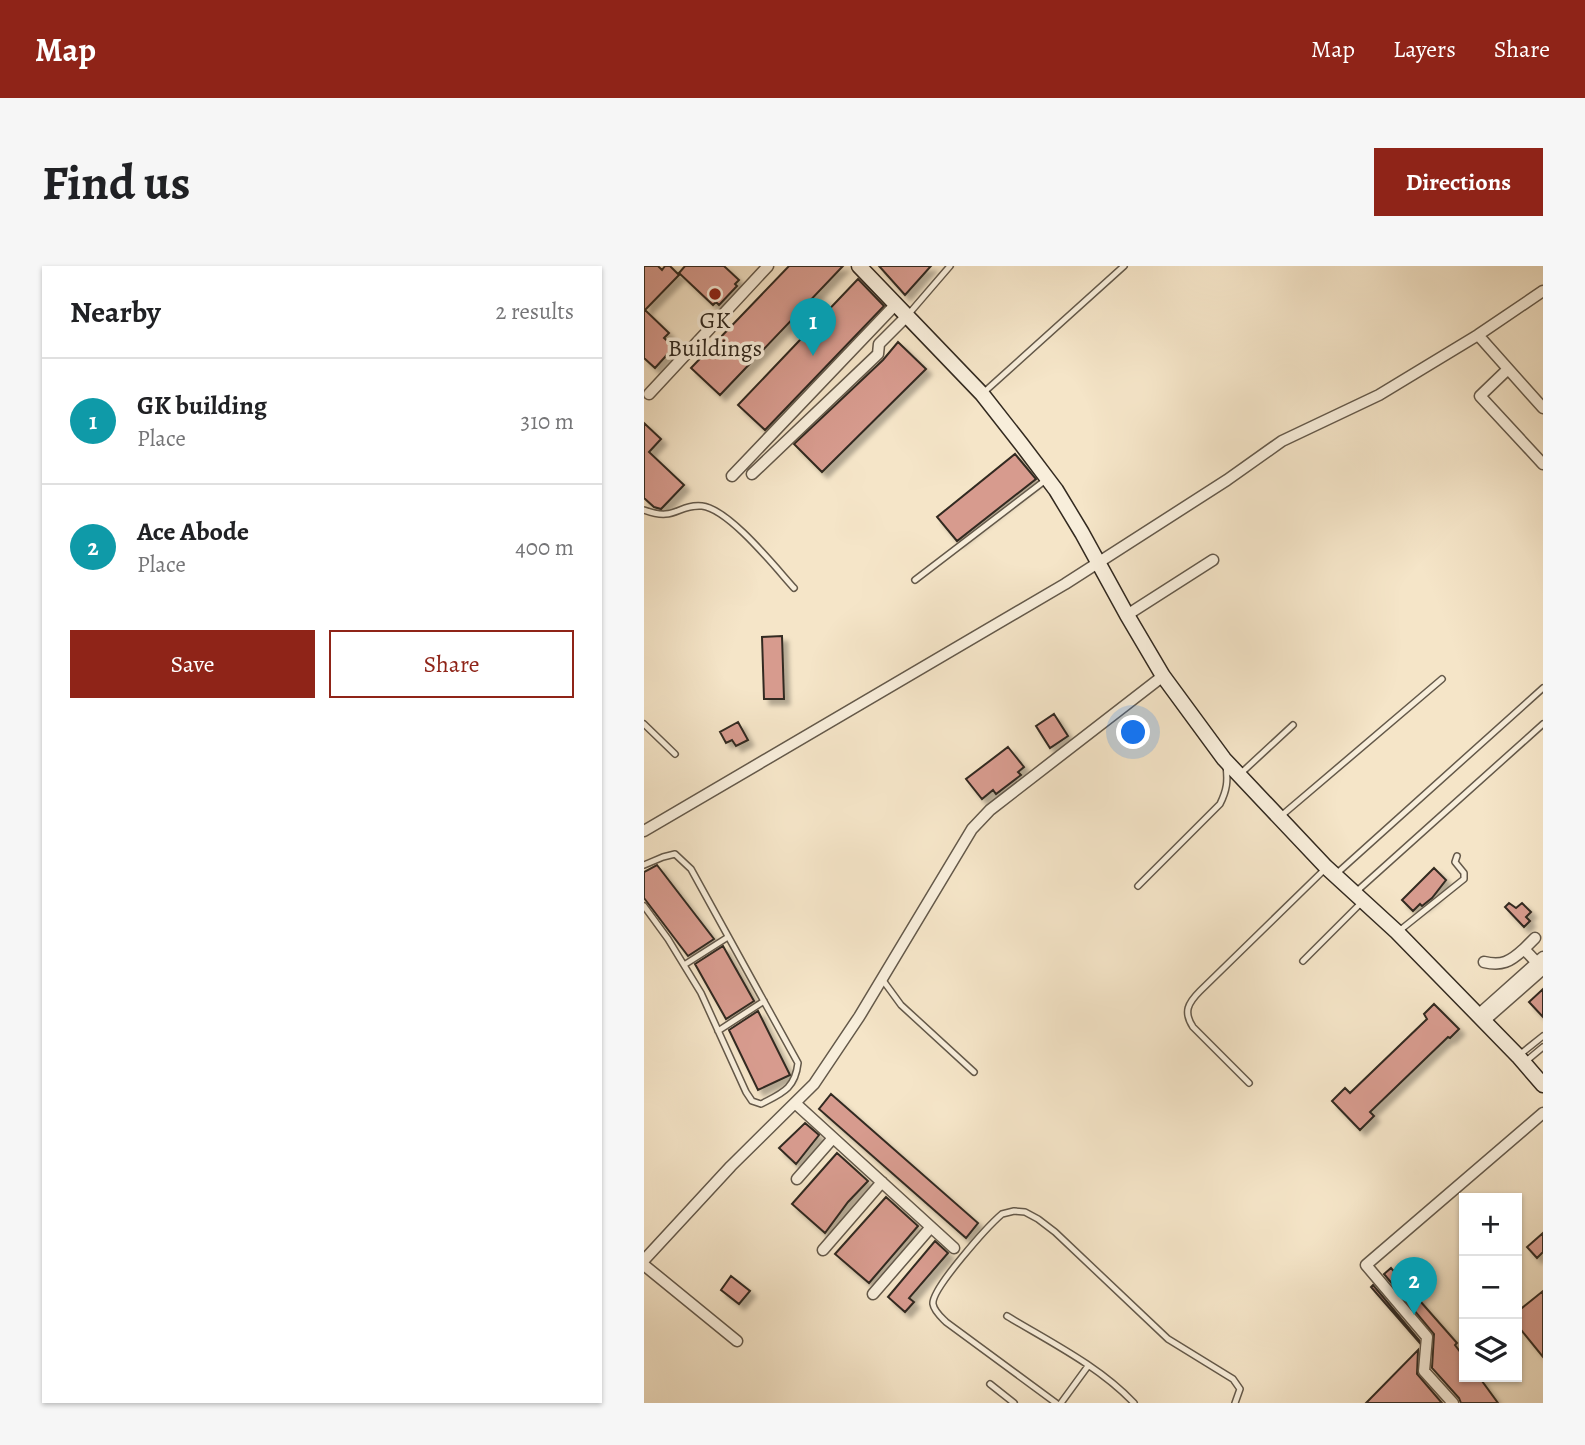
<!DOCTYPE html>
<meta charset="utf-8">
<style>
body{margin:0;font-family:Alegreya,serif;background:#f6f6f6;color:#202124}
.controls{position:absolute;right:21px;bottom:21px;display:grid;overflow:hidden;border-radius:0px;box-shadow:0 2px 5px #0004}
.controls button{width:63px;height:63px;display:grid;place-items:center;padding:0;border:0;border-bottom:2px solid #e0e0e0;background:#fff;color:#202124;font:35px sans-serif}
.you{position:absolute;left:490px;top:467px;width:24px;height:24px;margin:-18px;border:5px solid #fff;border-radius:50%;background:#1a73e8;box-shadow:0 0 0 10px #1a73e833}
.badge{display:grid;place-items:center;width:46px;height:46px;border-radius:50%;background:#8f2418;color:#fff;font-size:23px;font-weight:700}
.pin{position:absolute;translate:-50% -58px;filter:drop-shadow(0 2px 4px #0008)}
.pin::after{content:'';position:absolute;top:37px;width:24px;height:21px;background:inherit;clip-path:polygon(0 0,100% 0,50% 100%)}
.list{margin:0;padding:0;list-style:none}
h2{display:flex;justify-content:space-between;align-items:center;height:91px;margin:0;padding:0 28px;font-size:30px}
h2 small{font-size:23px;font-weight:400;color:#757577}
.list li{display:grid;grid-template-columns:46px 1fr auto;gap:21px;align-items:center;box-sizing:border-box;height:126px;padding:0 28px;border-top:2px solid #e0e0e0}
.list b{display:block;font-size:26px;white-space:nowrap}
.list p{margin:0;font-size:23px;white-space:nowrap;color:#757577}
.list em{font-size:23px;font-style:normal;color:#757577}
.actions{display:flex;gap:14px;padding:21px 28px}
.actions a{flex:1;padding:16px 0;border:2px solid #8f2418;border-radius:0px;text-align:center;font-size:24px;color:#8f2418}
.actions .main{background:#8f2418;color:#fff}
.icon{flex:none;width:38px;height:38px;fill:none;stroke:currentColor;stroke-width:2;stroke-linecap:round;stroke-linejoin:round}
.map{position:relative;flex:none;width:899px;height:1137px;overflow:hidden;border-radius:0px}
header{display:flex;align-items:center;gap:42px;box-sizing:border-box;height:98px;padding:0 35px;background:#8f2418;color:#fff}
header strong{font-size:33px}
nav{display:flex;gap:38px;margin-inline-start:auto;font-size:24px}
.intro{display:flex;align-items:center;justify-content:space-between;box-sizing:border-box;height:168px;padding:0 42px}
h1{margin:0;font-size:49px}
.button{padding:18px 32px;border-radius:0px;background:#8f2418;color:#fff;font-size:24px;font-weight:700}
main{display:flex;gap:42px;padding:0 42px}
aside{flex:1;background:#fff;border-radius:0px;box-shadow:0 2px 5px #0004}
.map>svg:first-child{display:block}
.building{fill:#d79b8e;stroke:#332a20;stroke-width:2;filter:url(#shadow)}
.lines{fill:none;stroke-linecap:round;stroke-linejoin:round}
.lane-casing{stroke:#64594a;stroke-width:8}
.street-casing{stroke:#64594a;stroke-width:13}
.secondary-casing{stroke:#332a20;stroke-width:17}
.lane{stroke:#f8eedb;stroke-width:5}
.street{stroke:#f8eedb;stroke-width:10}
.secondary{stroke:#f8eedb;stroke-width:14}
.poi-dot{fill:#8f2418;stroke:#f8eedb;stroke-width:2.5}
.labels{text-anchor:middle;stroke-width:7;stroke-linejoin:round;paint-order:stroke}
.poi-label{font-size:24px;fill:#332a20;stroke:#f8eedb}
</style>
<header>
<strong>Map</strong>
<nav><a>Map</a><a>Layers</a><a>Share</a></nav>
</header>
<div class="intro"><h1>Find us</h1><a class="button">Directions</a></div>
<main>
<aside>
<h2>Nearby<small>2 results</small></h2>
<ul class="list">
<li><span class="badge" style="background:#0f9aa8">1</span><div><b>GK building</b><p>Place</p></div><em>310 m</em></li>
<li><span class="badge" style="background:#0f9aa8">2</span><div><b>Ace Abode</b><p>Place</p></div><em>400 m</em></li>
</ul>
<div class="actions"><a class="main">Save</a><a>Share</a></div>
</aside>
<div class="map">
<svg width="899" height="1137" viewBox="0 0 899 1137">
<defs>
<filter id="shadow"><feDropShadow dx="5.5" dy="5.5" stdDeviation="2" flood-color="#0004"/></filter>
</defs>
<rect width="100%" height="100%" fill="#f5e5c8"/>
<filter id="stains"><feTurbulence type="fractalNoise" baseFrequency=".00286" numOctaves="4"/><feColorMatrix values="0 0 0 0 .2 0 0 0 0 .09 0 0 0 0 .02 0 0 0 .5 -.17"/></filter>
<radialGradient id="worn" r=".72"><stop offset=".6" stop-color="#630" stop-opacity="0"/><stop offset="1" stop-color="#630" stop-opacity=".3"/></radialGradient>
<path class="building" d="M0 0H14L18 4 21 0H26L35 9 1 44 25 67 20 72 30 81 11 102 0 92Z
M41 0H80L95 14 91 18 93 20 75 39 72 36 69 39 35 7Z
M145 0H199L76 129 47 102Z
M235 0H287L261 29Z
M214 13 240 40 121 164 94 139Z
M254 76 282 103 178 206 150 178 239 94Z
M0 157 17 173 5 186 40 219 17 243 10 241 0 232Z
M371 188 392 213 313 275 293 251Z
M138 370 140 433H120L118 371Z
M410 448 424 470 406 482 392 460Z
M94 456 104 474 92 480 88 474 82 477 76 466Z
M364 481 380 501 374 506 377 509 352 528 349 524 338 533 322 513Z
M13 599 70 673 44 690 0 632V606Z
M790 602 802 614 788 632 778 640 776 638 769 645 758 634Z
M865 637 872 642 878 637 887 646 882 651 886 655 880 661 861 641Z
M79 680 110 735 82 753 51 698Z
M899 723V751L885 736Z
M790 738 815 763 806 772 804 771 726 846 730 850 716 864 688 835 701 822 706 827 783 753 780 748Z
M114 745 146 809 114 824 85 764Z
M187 828 334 957 322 972 175 843Z
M161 857 175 869 152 898 135 882Z
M193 887 224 915 204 936 181 967 148 938Z
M242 931 274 960 225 1017 191 988Z
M899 967V986L893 992 883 981Z
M291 975 304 987 265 1032 270 1036 261 1046 244 1031Z
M747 1002 813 1077 811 1079 820 1091V1111H835L854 1137H817L815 1132 788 1102 790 1068 740 1008Z
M87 1010 106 1025 95 1038 77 1024Z
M729 1019 775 1074V1076L727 1021Z
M899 1025V1091L873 1059V1046Z
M774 1084 773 1108 798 1137H722Z"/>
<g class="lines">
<g class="lane-casing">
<path id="lane" d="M263 50 306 0
M338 128 480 0
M0 244C32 256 33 238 58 240 85 243 131 301 150 322
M271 314 403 213
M0 458 31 488
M595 509 649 459
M637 550 798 413
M0 599 19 591 31 588 47 603 154 797C151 823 138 827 117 838L108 835 102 826 57 727 24 673 0 640
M691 609 899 422
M494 620 576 538C583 524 584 515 582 500
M713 625 899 458
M755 665 820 613V607L811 596 813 590
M659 695 718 636
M40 699 84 671
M238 713 257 739 330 806
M74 765 120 735
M874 790 899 770
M881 796 899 781
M605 817 549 761C539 746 544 737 556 725L680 604
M363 1050C406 1076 455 1100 490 1137
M346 1118 370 1137
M412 1137 302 1056C297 1051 290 1045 289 1038 287 1023 345 959 358 948L370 945 381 946 394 953 411 966 524 1073 589 1113 596 1123 591 1137
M417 1137 444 1100"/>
</g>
<g class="street-casing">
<path id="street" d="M834 69 899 142
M863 104 836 130 899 198
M5 128 124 0
M108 208 234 88 235 78 263 50
M88 210 252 38
M483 349 569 294
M0 565 421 318 583 214 638 175 735 129 834 69 899 25
M891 672 880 683 897 701
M840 696C858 700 866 696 880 683
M834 749 899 691
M840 755 899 703
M151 837 310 982
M153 913 189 872
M179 984 238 916
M0 994 87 900 170 818 215 751 328 563 346 544 519 410
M0 999 93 1075
M229 1028 287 961
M809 1137 780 1105 783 1071 722 999 899 847"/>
</g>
<g class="secondary-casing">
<path id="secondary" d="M215 0 338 128 378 179 412 224 438 267 483 349 519 410 580 493 682 601 753 666 874 790 899 819"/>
</g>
<use href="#lane" class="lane"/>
<use href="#street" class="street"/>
<use href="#secondary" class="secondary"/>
</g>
<circle class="poi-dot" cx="71" cy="28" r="7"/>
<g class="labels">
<g class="poi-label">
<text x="71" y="62">GK<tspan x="71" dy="28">Buildings</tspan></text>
</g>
</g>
<rect width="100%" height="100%" filter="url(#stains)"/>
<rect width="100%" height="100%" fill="url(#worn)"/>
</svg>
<div class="controls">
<button>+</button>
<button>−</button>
<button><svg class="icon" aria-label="layers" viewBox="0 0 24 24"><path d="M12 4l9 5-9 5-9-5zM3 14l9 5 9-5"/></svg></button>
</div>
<div class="you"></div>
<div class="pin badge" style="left:169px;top:90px;background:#0f9aa8">1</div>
<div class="pin badge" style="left:770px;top:1049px;background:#0f9aa8">2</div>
</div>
</main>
